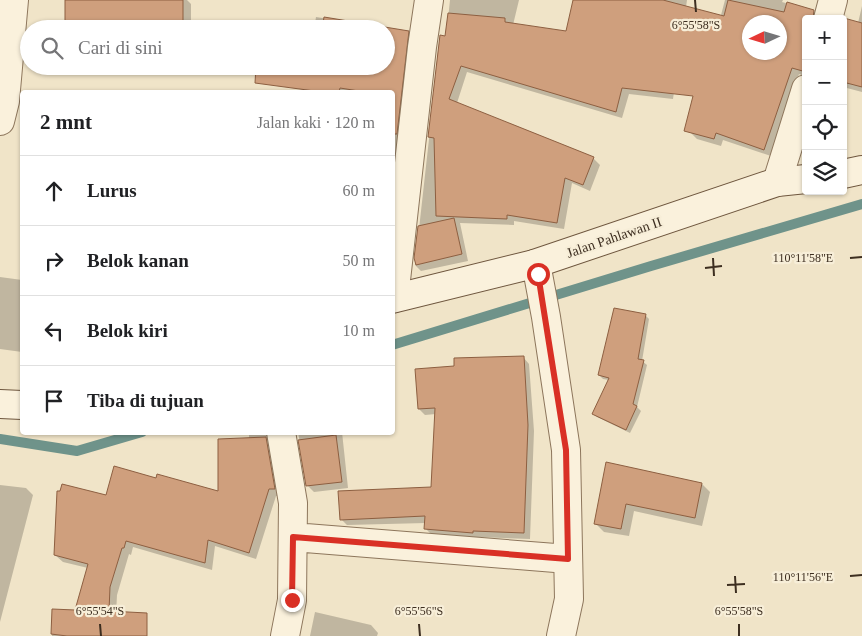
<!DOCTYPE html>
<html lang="id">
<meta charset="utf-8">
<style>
body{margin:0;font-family:"Times New Roman",serif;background:#f6f6f6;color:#202124}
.controls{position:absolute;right:15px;top:15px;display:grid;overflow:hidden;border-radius:5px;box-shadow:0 1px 4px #0004}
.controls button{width:45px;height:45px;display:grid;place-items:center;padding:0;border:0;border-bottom:1px solid #e0e0e0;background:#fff;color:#202124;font:25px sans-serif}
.compass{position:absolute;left:742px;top:15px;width:45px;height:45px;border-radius:50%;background:#fff;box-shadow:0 1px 4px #0004;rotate:266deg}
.stop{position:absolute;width:15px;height:15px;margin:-11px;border:4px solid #d93025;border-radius:50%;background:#fff}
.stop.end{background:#d93025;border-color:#fff;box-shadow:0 1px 5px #0008}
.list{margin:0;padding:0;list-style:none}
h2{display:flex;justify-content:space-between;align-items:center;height:65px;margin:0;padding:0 20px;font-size:21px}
h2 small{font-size:16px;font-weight:400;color:#757577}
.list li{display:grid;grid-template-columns:32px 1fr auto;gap:15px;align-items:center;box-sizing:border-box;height:70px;padding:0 20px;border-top:1px solid #e0e0e0}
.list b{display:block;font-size:19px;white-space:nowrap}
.list em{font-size:16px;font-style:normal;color:#757577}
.icon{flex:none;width:28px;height:28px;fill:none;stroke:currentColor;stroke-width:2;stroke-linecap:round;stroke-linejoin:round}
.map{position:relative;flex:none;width:862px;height:636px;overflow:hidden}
.search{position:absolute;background:#fff;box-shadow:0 1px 4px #0004;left:20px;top:20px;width:375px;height:55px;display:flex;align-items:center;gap:12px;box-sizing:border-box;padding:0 18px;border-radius:28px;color:#757577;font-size:19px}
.panel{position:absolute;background:#fff;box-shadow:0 1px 4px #0004;left:20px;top:90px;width:375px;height:345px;border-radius:5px}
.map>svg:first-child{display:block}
.shadow{fill:#0003;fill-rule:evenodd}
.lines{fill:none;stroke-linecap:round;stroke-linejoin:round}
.stream{stroke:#6f938a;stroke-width:10}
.building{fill:#cf9f7d;stroke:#8d5f41;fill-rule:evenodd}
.street-casing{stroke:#8d765c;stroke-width:30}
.secondary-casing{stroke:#6f573f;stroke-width:30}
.street{stroke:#faf1dc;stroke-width:28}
.secondary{stroke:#faf1dc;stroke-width:28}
.route{stroke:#d93025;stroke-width:6}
.ticks{fill:none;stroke:#3d2e20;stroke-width:2}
.labels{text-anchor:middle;stroke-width:4.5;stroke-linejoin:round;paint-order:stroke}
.street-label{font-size:14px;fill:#3d2e20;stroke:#f7eed8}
.ticks-label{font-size:12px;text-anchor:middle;fill:#3d2e20;stroke:#f7eed8;stroke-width:4.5;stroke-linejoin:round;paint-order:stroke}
</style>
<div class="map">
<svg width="862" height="636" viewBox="0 0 862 636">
<rect width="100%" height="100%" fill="#f0e4c8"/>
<path class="shadow" d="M66 0H187L191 4V29H66Z
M450 0H519L513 25 566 32 575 0H687L673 99 629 94 622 118 467 72 457 103 593 158 600 165 590 191 572 183 564 229 514 221V225L460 223 468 261 421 271 415 265 439 49 446 38Z
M725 0H783L782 2 814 11 821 18 806 19V76L799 74 771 156 723 140 721 146 697 139 690 132ZM750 22H780V52H750Z
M862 6V92L843 87V24L845 20 858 23Z
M316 17 408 32 414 38 392 226V92H305L309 66H386V29H314Z
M0 277 22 280V352L0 349Z
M645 315 649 319 642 361 647 365 637 407 641 411 630 433 597 417 593 413 609 380 603 379 599 375Z
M523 357 529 364 534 431 530 539 479 537V538L432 535 426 529V523L347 525 341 519 432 488 436 414 425 415 419 409 455 367Z
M249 432H274L281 496H276L256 559 215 546 212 570 133 547 131 555 129 554 117 595 115 636H52L53 610 76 611 88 568 63 562 55 555 107 497 157 479 220 493 249 439Z
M298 432H342L348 488 314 492 307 485Z
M607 464 702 484 710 492 702 526 634 511 629 536 604 532 596 524Z
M0 485 26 488 33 495 0 622Z
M315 612 371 625 378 633 377 636H310Z"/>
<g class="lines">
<path class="stream" d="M392 345 651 266 862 204
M0 439 77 451 142 432"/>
</g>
<path class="building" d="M65 0H183V29H65Z
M573 0H663L724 16 728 0 784 12 787 2 814 10 813 19H806V72L792 68 764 150 716 133 714 139 684 131 693 96 622 88 616 112 461 66 449 99 594 157 583 185 565 178 557 223 507 215V219L436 216 434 138 428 137 440 35 445 36 448 13 505 18V22L566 31ZM750 22H780V52H750Z
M324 17 409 31 397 134H392V92H365L340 88 339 92H322L255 83 256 66H386V29H322Z
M844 18 862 23V87L843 82Z
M454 218 462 254 416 265 414 258 418 226Z
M614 308 646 314 638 359 644 360 633 404 637 406 626 430 592 414 609 378 598 375Z
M524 356 528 425 524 533 473 531V533L424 529 425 516 340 520 338 491 431 487 435 408 418 409 415 369 454 366V358Z
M336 435 342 482 306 486 298 440Z
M266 437 275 489H269L249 553 208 540 205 563 126 541 124 548H122L110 587 109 611 147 613V636H67L51 634 52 609 75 610 88 564 54 555 57 491H60L62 484 106 495 114 466 156 478 157 474 218 491V439Z
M606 462 702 483 695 518 626 504 621 529 594 524Z"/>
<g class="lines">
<g class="street-casing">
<path id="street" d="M828 19 833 0
M0 121 5 101 14 0
M777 182 806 89
M534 264 538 274 546 317 566 450 569 599 561 636
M394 298 422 47 429 0
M281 432 293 503 292 600 285 636
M293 537 568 559"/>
</g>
<g class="secondary-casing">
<path id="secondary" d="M843 174 862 170
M392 299 534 264 777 182 806 179
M0 404 22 405"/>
</g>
<use href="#street" class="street"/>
<use href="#secondary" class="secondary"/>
</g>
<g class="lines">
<path class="route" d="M292 600 293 537 568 559 566 450 538 274"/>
</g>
<path class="ticks" d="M695 0 696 12M713 258 714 276M850 258 862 257M705 268 722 266M735 576 736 593M850 576 862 575M727 585 745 584M100 624 101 636M419 624 420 636M739 624V636"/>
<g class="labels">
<g class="street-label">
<text transform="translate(614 237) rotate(-19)" y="5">Jalan Pahlawan II</text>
</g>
</g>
<g class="ticks-label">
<text x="696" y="29">6°55'58"S</text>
<text x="803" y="262">110°11'58"E</text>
<text x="803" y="581">110°11'56"E</text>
<text x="100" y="615">6°55'54"S</text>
<text x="419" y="615">6°55'56"S</text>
<text x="739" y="615">6°55'58"S</text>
</g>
</svg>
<div class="controls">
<button>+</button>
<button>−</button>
<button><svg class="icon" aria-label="locate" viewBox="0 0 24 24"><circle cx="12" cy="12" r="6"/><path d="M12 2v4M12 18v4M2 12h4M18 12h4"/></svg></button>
<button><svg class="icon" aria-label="layers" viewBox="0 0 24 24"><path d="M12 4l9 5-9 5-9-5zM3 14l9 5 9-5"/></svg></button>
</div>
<svg class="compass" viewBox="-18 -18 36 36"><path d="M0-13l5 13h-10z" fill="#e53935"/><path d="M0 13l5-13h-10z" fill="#757577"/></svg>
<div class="stop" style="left:538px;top:274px"></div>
<div class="stop end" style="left:292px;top:600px"></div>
<div class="search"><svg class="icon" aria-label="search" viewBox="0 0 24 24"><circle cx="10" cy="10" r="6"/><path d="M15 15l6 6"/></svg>Cari di sini</div>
<section class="panel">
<h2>2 mnt<small>Jalan kaki · 120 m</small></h2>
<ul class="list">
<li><svg class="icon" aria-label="ahead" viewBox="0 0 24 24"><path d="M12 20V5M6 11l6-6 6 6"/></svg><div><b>Lurus</b></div><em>60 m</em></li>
<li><svg class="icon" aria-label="right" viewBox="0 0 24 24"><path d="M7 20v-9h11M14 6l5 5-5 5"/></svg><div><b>Belok kanan</b></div><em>50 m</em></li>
<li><svg class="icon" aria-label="left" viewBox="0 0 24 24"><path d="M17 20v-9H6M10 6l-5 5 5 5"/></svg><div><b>Belok kiri</b></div><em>10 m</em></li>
<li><svg class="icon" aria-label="arrive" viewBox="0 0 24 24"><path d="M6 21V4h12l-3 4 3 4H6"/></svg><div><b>Tiba di tujuan</b></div></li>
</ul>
</section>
</div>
